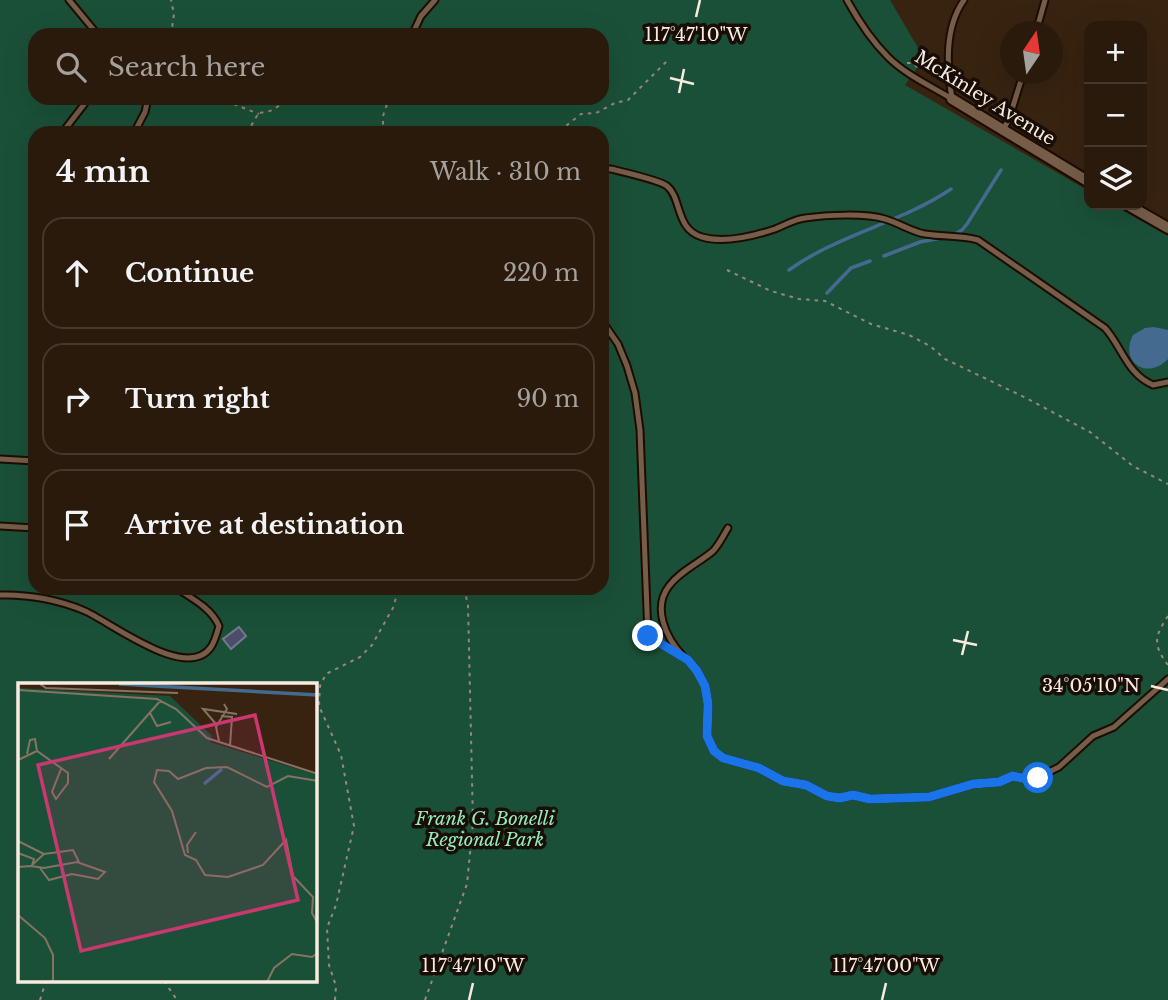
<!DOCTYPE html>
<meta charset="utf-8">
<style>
body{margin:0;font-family:"Libre Baskerville",serif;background:#36271a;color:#f1f3f6}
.controls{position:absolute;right:21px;top:21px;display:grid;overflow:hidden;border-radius:14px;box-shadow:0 7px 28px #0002}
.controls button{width:63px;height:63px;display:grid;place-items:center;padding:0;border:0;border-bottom:2px solid #46382d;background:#2a1a0c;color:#f1f3f6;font:35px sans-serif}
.compass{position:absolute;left:1000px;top:21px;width:63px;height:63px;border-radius:50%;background:#2a1a0c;box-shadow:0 7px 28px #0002;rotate:13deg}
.stop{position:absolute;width:21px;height:21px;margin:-16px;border:5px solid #1a73e8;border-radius:50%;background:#fff}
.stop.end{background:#1a73e8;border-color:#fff;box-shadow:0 2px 7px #0008}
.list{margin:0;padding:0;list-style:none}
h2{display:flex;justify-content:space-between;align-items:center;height:91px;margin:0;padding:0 28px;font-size:30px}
h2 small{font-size:23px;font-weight:400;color:#a5a19d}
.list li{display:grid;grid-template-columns:46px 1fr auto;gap:21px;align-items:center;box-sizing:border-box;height:112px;margin:0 14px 14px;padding:0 14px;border:2px solid #46382d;border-radius:21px}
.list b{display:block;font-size:26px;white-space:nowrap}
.list em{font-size:23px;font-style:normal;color:#a5a19d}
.icon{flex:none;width:38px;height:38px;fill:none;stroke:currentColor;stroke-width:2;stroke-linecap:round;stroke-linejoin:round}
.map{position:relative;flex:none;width:1168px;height:1000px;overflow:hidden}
.search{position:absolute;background:#2a1a0c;box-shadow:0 7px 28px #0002;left:28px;top:28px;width:581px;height:77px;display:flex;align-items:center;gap:18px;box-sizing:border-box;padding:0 24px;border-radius:21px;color:#a5a19d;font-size:26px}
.panel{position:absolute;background:#2a1a0c;box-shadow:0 7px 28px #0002;left:28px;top:126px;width:581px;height:469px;border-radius:21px}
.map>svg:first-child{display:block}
.green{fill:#1b5038;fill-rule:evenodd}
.water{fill:#456a90}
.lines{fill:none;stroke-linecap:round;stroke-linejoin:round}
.stream{stroke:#456a90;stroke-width:3.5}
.building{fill:#4c4d68;stroke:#767895;stroke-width:2}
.lane-casing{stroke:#1e0b00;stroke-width:9}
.street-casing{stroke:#1e0b00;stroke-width:14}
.path{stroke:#998878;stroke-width:2;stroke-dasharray:3.5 5;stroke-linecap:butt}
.lane{stroke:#755d49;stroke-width:5}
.street{stroke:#755d49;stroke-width:10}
.route{stroke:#1a73e8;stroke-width:9}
.ticks{fill:none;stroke:#f9ebdf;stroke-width:2.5}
.labels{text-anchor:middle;stroke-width:7;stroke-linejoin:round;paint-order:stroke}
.street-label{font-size:18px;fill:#f9ebdf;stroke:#180e07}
.park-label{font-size:18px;font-style:italic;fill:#94ebbe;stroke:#180e07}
.inset-river{fill:none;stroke:#456a90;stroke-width:3.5}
.inset-road{fill:none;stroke:#857363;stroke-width:2}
.view{fill:#ca386f;fill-opacity:0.15;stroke:#ca386f;stroke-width:3.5}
.inset-edge{fill:none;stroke:#f9ebdf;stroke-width:3.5}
.ticks-label{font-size:18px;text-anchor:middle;fill:#f9ebdf;stroke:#180e07;stroke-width:7;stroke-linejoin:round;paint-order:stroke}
</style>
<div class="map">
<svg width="1168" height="1000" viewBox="0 0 1168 1000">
<rect width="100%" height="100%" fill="#382310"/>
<path class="green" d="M0 0H890L924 58 905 85 1089 191V205H1113L1168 236V1000H0ZM35 35H602V98H35ZM35 133H602V588H35ZM19 685H315V981H19Z"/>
<path class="water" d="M1154 327 1168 330V359C1147 381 1119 362 1133 335L1145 328Z"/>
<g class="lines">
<path class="stream" d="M954 235 962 230 967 224 1001 170
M884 256 920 242 946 237
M789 270C839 234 901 223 951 189
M827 293 851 268 870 261"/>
</g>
<path class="building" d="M239 627 246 636 231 649 223 639Z"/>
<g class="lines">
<g class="lane-casing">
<path id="lane" d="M69 0 98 35
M847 0C858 20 872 41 888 57 906 75 931 86 952 99
M1036 32 1045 0
M412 35 421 16 435 0
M952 99C947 67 944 28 964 0
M1003 130 1009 119 1023 74
M62 133 89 98
M134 133 145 112 148 98
M602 169H611C623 172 659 180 667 186 682 198 675 229 702 237 725 244 754 236 775 229 785 225 795 219 805 218 826 215 865 213 885 219 899 223 912 232 925 234 944 237 960 235 978 240L1105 328C1122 347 1127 374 1153 385L1168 382
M602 321 618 344 627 366 635 393 640 430 648 636 688 660 697 671 705 686 708 704 707 736 714 751 723 758 759 768 783 781 806 785 827 796 840 798 853 795 870 799 929 797 973 784 999 782 1014 776 1033 780 1059 767 1093 736 1114 727 1168 679
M0 459 35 461
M0 526 35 528
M0 595C28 594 60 600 85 611 112 623 187 682 211 647 215 641 217 633 219 626 211 608 193 599 176 588
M683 656C666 638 652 608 669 586 680 571 699 563 713 551 719 545 723 536 728 528"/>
</g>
<g class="street-casing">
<path id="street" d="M952 99 1089 182
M1128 205 1168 228"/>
</g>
<path class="path" d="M171 35 174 14 171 0
M907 63H913L920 70
M218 98 259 114
M260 113 270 111 293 98
M247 133 258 114
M383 133V116L389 98
M562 133 567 125 581 114 596 113 615 103 628 100 669 59
M727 270 771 291 799 299 825 301 871 324 909 335 930 346 945 359 1026 398 1090 432 1133 466 1168 484
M1168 616C1155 636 1152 644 1168 665
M164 981 177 1000
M40 1000 46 981
M335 1000 336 986 329 965 327 928 336 905 354 826 341 755 319 706 320 686 326 674 360 657 372 645 394 606 396 597 393 588
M425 1000 467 884 473 822 468 605 464 588"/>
<use href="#lane" class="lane"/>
<use href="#street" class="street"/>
</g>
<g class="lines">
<path class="route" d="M648 636 688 660 697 671 705 686 708 704 707 736 714 751 723 758 759 768 783 781 806 785 827 796 840 798 853 795 870 799 929 797 973 784 999 782 1013 776 1032 780 1038 778"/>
</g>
<path class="ticks" d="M696 17 700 0M670 78 694 84M679 93 684 69M953 640 977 645M962 655 968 631M1151 686 1168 690M469 1000 473 983M882 1000 886 983"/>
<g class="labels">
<g class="street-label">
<text transform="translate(985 98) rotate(32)" y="6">McKinley Avenue</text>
</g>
<g class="park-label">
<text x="485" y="825">Frank G. Bonelli<tspan x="485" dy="21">Regional Park</tspan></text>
</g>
</g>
<g transform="translate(18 683)">
<rect width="299" height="299" fill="#382310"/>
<path d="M0 5 152 13 194 53 192 59 299 92V299H0Z" fill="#1b5038"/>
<path class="inset-river" d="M101 1 300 12M186 101 204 86"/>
<path class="inset-road" d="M22 1 28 5 160 10M0 7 139 16 158 26 189 55 300 91M132 30 139 43 153 39M203 33 214 34 212 63M198 41 185 26 219 31M201 58 198 44 209 26 206 21M9 71 12 57 17 56 19 68M91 76 143 17M0 77 19 68 50 90V100L38 116 34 109 43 86M300 98 270 93 249 104 209 84 188 85 160 96 151 88 139 87 136 99 154 128 167 172 178 177 187 192 210 194 245 182 268 157 275 193 295 214 294 230 300 241M0 158 26 171 14 182M0 170 16 176 14 182M170 170 169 162 178 149M26 171 55 167 61 179M0 184 13 183 26 185 59 179 87 189 80 196 54 191 31 197 22 185M0 232 27 255 35 272V299M249 299 256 285 274 271 294 274 300 270"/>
<path class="view" d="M237 32 280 217 63 268 20 82Z"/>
<rect width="299" height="299" class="inset-edge"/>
</g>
<g class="ticks-label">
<text x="696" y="41">117°47'10"W</text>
<text x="1091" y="692">34°05'10"N</text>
<text x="473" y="972">117°47'10"W</text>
<text x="886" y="972">117°47'00"W</text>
</g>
</svg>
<div class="controls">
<button>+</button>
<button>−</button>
<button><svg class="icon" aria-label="layers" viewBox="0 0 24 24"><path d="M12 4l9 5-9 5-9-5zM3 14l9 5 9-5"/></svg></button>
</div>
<svg class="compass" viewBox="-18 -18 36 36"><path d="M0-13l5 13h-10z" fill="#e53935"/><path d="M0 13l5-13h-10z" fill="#a5a19d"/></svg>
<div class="stop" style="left:1038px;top:778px"></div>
<div class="stop end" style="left:648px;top:636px"></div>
<div class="search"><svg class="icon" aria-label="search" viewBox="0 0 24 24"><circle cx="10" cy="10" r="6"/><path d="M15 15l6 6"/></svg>Search here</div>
<section class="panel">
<h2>4 min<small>Walk · 310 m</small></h2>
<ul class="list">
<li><svg class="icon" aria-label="ahead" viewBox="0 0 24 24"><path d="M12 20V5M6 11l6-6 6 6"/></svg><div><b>Continue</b></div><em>220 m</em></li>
<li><svg class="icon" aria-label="right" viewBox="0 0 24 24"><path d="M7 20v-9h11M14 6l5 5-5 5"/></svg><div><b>Turn right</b></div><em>90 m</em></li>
<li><svg class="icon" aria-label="arrive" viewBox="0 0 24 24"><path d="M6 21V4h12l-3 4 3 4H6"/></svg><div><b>Arrive at destination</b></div></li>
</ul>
</section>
</div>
